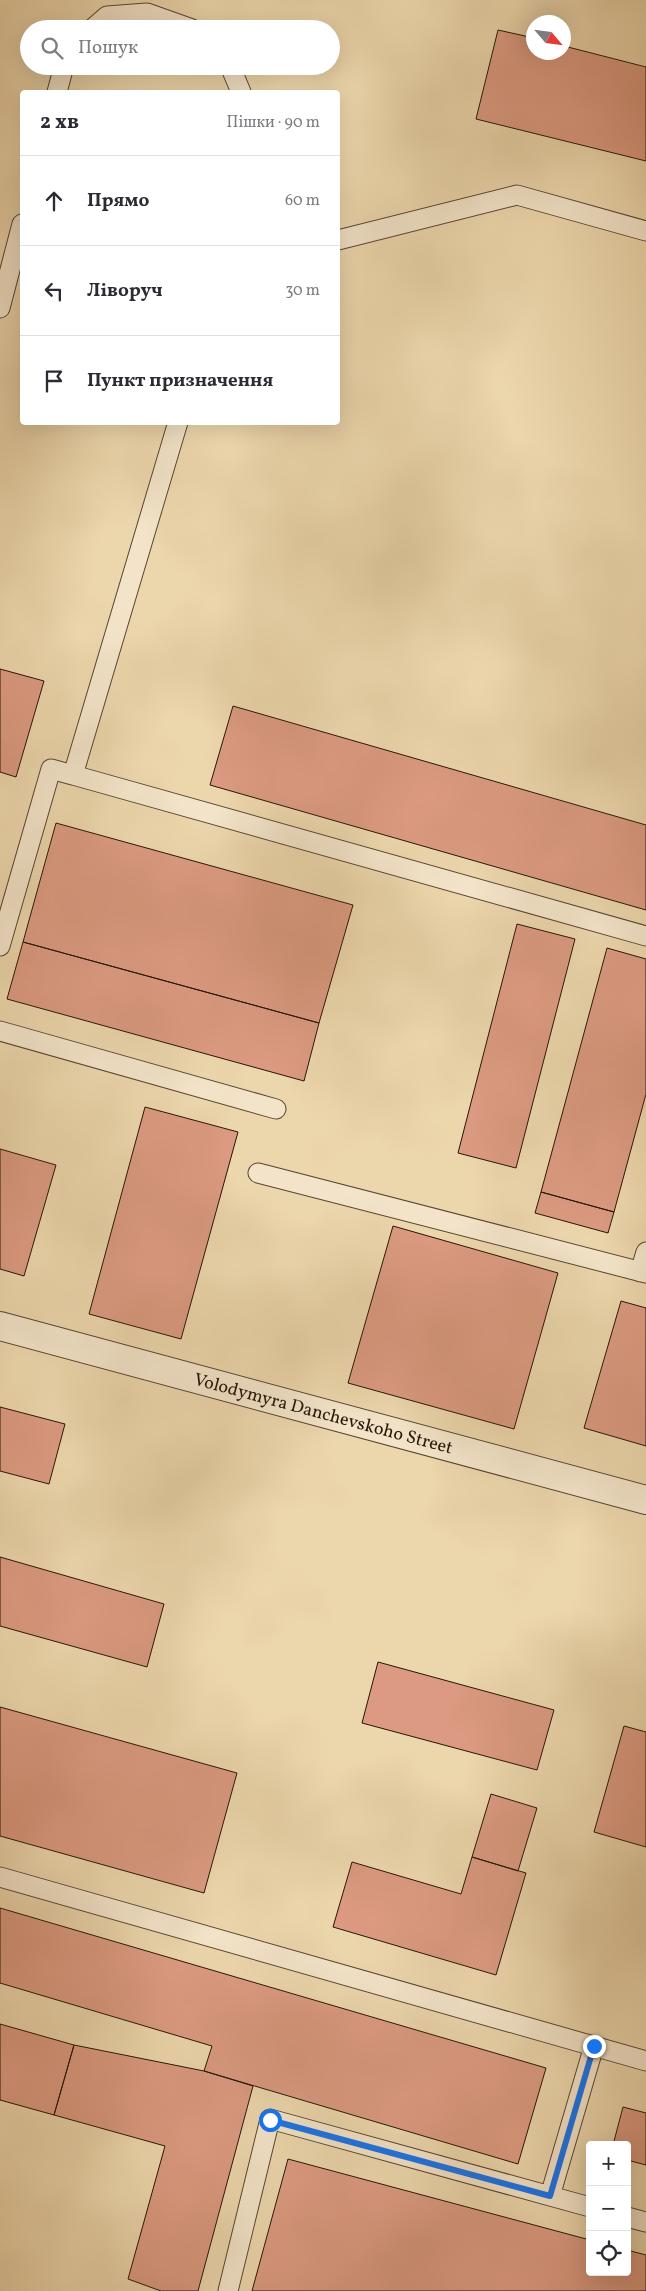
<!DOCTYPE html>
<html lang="uk">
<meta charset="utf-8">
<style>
body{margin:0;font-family:Vollkorn,serif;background:#f7f7f7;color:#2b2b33}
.controls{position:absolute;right:15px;bottom:15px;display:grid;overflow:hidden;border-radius:5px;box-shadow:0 5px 20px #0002}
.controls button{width:45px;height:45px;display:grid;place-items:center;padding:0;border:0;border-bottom:1px solid #e1e1e2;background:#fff;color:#2b2b33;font:25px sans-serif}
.compass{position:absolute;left:526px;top:15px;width:45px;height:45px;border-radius:50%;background:#fff;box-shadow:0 5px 20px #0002;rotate:118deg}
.stop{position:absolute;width:15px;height:15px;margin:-11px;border:4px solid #1a73e8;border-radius:50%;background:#fff}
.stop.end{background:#1a73e8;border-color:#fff;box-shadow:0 1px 5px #0008}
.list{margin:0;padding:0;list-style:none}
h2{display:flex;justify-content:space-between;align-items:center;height:65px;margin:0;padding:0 20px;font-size:21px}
h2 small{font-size:16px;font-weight:400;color:#7c7c81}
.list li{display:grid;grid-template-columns:32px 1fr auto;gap:15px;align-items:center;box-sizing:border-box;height:90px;padding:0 20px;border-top:1px solid #e1e1e2}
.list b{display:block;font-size:19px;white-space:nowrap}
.list em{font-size:16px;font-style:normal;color:#7c7c81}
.icon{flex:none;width:28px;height:28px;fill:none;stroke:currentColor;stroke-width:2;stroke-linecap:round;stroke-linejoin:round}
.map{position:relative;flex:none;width:646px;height:2291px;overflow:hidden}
.search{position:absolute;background:#fff;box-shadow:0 5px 20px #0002;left:20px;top:20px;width:320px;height:55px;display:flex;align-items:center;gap:12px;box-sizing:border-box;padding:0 18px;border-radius:28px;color:#7c7c81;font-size:19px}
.panel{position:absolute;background:#fff;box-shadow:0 5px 20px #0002;left:20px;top:90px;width:320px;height:335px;border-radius:5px}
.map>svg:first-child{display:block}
.building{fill:#db9a81;stroke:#271509}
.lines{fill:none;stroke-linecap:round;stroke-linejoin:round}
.service-casing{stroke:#584532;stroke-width:21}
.tertiary-casing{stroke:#584532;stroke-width:30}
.service{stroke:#f3e4c9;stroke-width:19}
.tertiary{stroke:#f3e4c9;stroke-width:28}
.route{stroke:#1a73e8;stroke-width:6}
.labels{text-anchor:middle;stroke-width:4.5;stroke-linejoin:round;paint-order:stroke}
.street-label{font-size:18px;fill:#271509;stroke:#f3e4c9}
</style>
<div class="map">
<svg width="646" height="2291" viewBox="0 0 646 2291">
<rect width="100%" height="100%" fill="#ecd6ac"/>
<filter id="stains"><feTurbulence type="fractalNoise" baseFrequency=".004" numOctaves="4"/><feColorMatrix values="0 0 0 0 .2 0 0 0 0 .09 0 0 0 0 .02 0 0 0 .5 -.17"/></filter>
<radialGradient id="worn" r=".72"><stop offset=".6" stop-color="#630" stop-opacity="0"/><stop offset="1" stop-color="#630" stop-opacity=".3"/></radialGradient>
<path class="building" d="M498 30 534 38V52H564V46L646 67V161L476 119Z
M0 669 44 681 16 777 0 772Z
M233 706 646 825V910L210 785Z
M56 823 353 905 319 1023 23 942Z
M517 924 575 939 516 1168 458 1153Z
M23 942 319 1023 304 1081 7 999Z
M607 948 646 959V1094L614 1212 541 1192Z
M145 1107 238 1132 181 1339 89 1314Z
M0 1149 56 1165 24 1276 0 1269Z
M541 1192 614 1212 608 1233 535 1213Z
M393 1226 558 1273 514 1429 348 1383Z
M621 1301 646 1308V1446L584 1428Z
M0 1407 65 1424 49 1484 0 1471Z
M0 1557 164 1604 147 1667 0 1626Z
M378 1662 554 1710 537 1770 362 1723Z
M0 1707 237 1773 204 1893 0 1836Z
M624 1726 646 1732V1847L594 1832Z
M491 1794 537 1808 518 1871 472 1857Z
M472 1857 526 1873 496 1975 333 1927 352 1862 461 1894Z
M0 1908 546 2068 518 2164 204 2071 212 2046 0 1983Z
M0 2024 74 2045 54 2115 0 2100Z
M74 2045 204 2071 253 2086 198 2291H161L128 2279 165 2146 54 2115Z
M623 2107 646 2113V2165L627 2160V2145H613Z
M288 2159 590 2240V2272H627V2250L646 2255V2291H252Z"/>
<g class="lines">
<g class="service-casing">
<path id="service" d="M92 29 107 16 147 13 192 29
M230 66 241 92
M57 92 64 66
M338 240 517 195 646 231
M0 308 22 224
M178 422 73 775 646 936
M0 946 51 769 73 775
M0 1031 276 1109
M258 1173 646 1273
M640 1272 646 1252
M0 1877 646 2061
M550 2196 594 2046
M627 2217 646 2222
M228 2291 270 2119 590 2207"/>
</g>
<g class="tertiary-casing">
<g id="tertiary">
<path id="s1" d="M0 1326 646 1500"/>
</g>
</g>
<use href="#service" class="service"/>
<use href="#tertiary" class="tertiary"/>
</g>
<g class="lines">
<path class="route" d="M270 2120 550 2196 594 2046"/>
</g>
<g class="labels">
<g class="street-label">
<text dy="6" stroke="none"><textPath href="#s1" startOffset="335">Volodymyra Danchevskoho Street</textPath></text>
</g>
</g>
<rect width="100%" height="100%" filter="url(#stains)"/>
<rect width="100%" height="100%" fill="url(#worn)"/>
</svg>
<div class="controls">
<button>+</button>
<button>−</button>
<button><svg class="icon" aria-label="locate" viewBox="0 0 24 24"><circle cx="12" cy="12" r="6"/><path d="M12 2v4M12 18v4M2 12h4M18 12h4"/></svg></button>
</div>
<svg class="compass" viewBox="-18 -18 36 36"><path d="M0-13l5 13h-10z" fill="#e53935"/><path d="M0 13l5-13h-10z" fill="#7c7c81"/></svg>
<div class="stop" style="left:270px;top:2120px"></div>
<div class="stop end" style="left:594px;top:2046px"></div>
<div class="search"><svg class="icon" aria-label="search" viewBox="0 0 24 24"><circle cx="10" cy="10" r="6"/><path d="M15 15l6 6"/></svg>Пошук</div>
<section class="panel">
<h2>2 хв<small>Пішки · 90 m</small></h2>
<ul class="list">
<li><svg class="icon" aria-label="ahead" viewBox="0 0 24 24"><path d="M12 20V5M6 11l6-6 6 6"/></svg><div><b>Прямо</b></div><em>60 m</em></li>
<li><svg class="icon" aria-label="left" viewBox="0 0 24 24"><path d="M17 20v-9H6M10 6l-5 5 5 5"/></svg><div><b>Ліворуч</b></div><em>30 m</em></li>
<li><svg class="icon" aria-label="arrive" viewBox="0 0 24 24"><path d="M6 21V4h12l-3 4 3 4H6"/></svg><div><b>Пункт призначення</b></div></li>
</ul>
</section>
</div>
